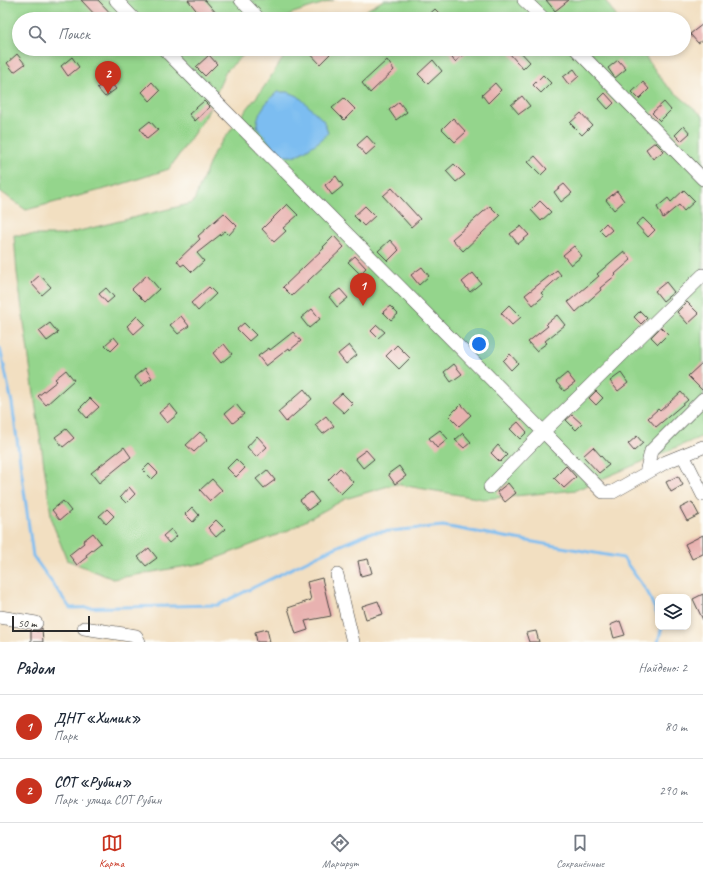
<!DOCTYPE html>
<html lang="ru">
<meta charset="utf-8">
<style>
body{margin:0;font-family:Caveat,sans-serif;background:#f2f2f3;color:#1f2937}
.controls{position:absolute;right:12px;bottom:12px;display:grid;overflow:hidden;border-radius:8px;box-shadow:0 2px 6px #0003}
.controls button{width:36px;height:36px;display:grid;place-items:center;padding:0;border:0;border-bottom:1px solid #e0e1e3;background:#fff;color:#1f2937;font:20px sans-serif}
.scale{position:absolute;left:12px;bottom:10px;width:78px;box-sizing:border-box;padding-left:4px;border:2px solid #2b2b2b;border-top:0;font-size:11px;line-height:14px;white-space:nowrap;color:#2b2b2b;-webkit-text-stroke:3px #fdfcf7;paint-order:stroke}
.you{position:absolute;left:479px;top:344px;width:14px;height:14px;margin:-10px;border:3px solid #fff;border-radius:50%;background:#1a73e8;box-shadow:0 0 0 6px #1a73e833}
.badge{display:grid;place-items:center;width:26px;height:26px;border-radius:50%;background:#c8321e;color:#fff;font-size:13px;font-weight:700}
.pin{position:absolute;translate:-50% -33px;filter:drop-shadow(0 1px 2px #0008)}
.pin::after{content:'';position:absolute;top:21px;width:14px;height:12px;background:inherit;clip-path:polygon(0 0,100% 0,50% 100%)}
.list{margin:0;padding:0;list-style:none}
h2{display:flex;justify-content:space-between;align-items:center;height:52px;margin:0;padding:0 16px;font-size:17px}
h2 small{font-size:13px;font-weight:400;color:#747a83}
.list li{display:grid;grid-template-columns:26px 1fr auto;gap:12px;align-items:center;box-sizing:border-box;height:64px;padding:0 16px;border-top:1px solid #e0e1e3}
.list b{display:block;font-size:15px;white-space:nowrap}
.list p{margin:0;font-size:13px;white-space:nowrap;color:#747a83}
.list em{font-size:13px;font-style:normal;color:#747a83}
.icon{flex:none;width:22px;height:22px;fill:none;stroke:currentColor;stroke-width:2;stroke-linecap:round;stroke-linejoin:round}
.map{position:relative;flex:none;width:703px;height:642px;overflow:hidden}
.search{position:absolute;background:#fff;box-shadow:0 2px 6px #0003;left:12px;right:12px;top:12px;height:44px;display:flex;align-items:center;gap:10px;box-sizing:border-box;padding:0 14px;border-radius:22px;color:#747a83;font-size:15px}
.sheet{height:180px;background:#fff}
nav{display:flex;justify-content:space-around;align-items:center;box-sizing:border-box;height:56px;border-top:1px solid #e0e1e3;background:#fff;font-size:11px;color:#747a83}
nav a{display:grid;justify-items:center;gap:2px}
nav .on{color:#c8321e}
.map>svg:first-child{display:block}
.green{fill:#94d58c;stroke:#60805c}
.water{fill:#7cbdf1;stroke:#54748e}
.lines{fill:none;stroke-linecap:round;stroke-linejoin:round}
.stream{stroke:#7cbdf1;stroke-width:3}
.building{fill:#e8b2b0}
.minor-casing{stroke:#494642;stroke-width:14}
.minor{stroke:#fff;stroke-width:13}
</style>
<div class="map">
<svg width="703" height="642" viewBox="0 0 703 642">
<rect width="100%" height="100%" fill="#fdfcf7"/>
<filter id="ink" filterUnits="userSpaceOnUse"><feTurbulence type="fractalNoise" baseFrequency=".025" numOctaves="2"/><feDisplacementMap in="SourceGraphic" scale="8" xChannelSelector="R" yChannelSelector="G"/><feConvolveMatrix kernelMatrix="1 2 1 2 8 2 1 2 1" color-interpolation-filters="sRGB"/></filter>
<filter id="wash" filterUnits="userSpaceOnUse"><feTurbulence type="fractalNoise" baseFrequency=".012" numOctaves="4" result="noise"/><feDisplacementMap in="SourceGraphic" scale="16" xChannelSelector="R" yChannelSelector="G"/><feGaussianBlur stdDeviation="0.9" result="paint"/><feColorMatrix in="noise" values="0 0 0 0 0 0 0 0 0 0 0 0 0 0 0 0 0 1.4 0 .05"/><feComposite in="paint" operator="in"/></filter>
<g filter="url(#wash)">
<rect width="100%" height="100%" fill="#f2dfc1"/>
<path class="green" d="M0 0H334L293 13 285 19H19V49H250L226 71 206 116 169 169 116 186 26 210 0 191Z
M384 0H605L618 19H351Z
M289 49H640L665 84 703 116V436L576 490 483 499 395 484 345 499 287 531 204 563 113 579 67 560 52 522 17 273 14 235H63L193 203 214 152 264 87Z"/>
<path class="water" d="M277 92H288L298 96 324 121 328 133C322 140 317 143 309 148 289 162 279 158 266 138 264 135 260 132 258 129 253 116 269 99 277 92Z"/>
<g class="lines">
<path class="stream" d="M0 348 12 403 33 556 70 608 218 605 325 552 369 533 443 526 623 558 648 593 658 617
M658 642 662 627"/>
</g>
<g id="blocks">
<path class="building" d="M81 0H98L116 19H99Z
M188 0H205L217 14 211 19H203Z
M546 0H569L555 11Z
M435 9 445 19H424Z
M703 24V40L698 43 690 34Z
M306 49H325L330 54 320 64Z
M446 49H471L455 62Z
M516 49H518L530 62 523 69 510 54Z
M17 54 25 64 14 72 7 63Z
M209 55 217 64 205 76 196 67Z
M72 57 79 67 68 76 61 66Z
M387 60 394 70 370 93 362 83Z
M433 60 442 71 428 84 418 74Z
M618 60 626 69 615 78 608 68Z
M574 69 579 76 569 85 563 77Z
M543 75 551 83 541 93 533 85Z
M108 79 116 89 105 97 97 88Z
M152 82 160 91 150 101 142 92Z
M643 82 649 89 639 99 632 92Z
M495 83 501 90 488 103 482 95Z
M605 93 614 103 608 109 599 99Z
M522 96 530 106 519 114 511 105Z
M344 98 355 109 344 120 332 108Z
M204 101 210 107 195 121 189 114Z
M399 102 407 112 396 120 389 110Z
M664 102 671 110 660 121 652 113Z
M581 113 592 125 582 135 570 123Z
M453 118 466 132 455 142 442 129Z
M150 121 158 130 147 139 140 129Z
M684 126 690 133 681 141 675 135Z
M367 136 376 146 366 155 357 145Z
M655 142 664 151 653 159 646 149Z
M535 156 547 169 541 175 528 162Z
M454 164 465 175 456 182 446 171Z
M336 176 343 186 332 195 325 185Z
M564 184 572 193 561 202 554 192Z
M392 188 420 219 411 227 383 196Z
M684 190 695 201 684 211 679 205 663 218 657 207 668 198 671 202Z
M617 191 624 201 614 210 606 200Z
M540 201 551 212 541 221 531 210Z
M287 204 298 215 283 228 286 231 274 242 262 229Z
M365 206 375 216 364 226 354 216Z
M490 206 500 216 463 251 452 239Z
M224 213 237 226 229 235 225 231 197 253 204 261 192 272 184 264 181 266 177 261 200 239 198 236Z
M643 218 655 230 648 237 636 224Z
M606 223 612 230 605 236 599 230Z
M521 226 529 235 518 244 510 234Z
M334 236 344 247 292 296 283 287 324 248 323 247Z
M390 240 399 250 388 261 378 251Z
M574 246 582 256 571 265 563 255Z
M624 251 631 260 615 274 616 275 600 288 601 290 576 312 568 302 599 276 597 274Z
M355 256 366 268 360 274 348 262Z
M422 267 429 276 419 285 411 275Z
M557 270 561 275 541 293 544 296 533 305 525 295Z
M473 273 481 283 470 292 462 282Z
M40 275 51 287 42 295 31 283Z
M147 275 159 289 145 302 132 289Z
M666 282 674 292 663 301 655 291Z
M209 287 216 294 198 311 191 303Z
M106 288 114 297 107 303 99 294Z
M340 289 348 298 337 307 329 297Z
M687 302 699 314 688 324 677 312Z
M509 305 521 317 512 325 501 313Z
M390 306 398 314 391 320 383 312Z
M312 309 320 319 309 328 301 318Z
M640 311 647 318 641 324 634 317Z
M557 315 565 325 545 341 547 343 536 351 528 342 548 326 546 324Z
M137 316 145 324 134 334 127 326Z
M181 316 189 326 178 334 170 325Z
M50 323 58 333 47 341 39 331Z
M244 323 256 335 249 341 237 329Z
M377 325 385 332 378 338 371 331Z
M661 327 668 334 658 344 651 337Z
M293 332 301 341 290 350 289 348 266 366 258 356 269 348 270 350Z
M114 337 119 343 111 351 105 345Z
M224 344 232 354 221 363 213 353Z
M349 345 357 355 346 364 338 354Z
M397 345 410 358 399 369 386 356Z
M510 354 518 363 511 370 503 361Z
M703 362V391L688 376Z
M454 364 462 374 451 382 444 372Z
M145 368 152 378 141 386 134 377Z
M66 370 74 380 46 405 38 396 57 381 55 379Z
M567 373 575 383 564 391 556 382Z
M621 373 628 383 618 391 610 381Z
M304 389 312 399 286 422 278 412Z
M596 391 603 398 596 405 589 398Z
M681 392 688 400 656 427 648 418 658 409 660 411Z
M342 393 353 404 344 413 332 402Z
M90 398 99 407 87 418 79 409Z
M170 404 178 414 167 423 159 413Z
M236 404 244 414 233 423 225 413Z
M461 404 471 415 459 426 449 416Z
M572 415 582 424 576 430 566 420Z
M326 416 334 426 323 434 315 425Z
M518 422 527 432 520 439 510 429Z
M66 429 74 438 63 447 55 437Z
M440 430 448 439 437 448 429 438Z
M200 432 208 439 194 452 186 445Z
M463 433 471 442 464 448 455 440Z
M257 436 267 447 256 457 247 447Z
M637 436 643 443 634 451 628 444Z
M498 445 507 455 500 462 491 453Z
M124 447 131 457 99 483 91 473Z
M593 447 609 465 599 473 583 456Z
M366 450 374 459 363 468 355 458Z
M236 459 245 468 236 477 227 468Z
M149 464 158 473 152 479 143 470Z
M399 466 406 476 395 484 388 474Z
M566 466 576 477 564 488 554 478Z
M340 468 353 482 341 494 328 480Z
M267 470 275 480 264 488 256 479Z
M678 476 683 485 671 492 666 482Z
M212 479 222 490 210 501 200 490Z
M508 483 516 493 505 502 497 492Z
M129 487 135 494 126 503 120 497Z
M311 492 319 502 308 510 300 500Z
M63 501 71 511 60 520 52 510Z
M692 502 699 515 687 521 680 508Z
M192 507 199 515 193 522 185 514Z
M107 509 114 516 106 524 99 516Z
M216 520 225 529 216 537 208 528Z
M171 529 177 536 169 543 163 536Z
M93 533 101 543 86 555 87 557 77 565 69 555 84 543 83 541Z
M703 535V554L692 559 685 544Z
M149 548 157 558 146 566 138 557Z
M368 559 372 573 361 576 358 561Z
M322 578 331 616 305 621 308 630 296 634 288 608 311 600 307 582Z
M703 594V620L693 599Z
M378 601 383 614 366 619 362 606Z
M620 621 625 635 614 638 610 625Z
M42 628 43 642H31V630L38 631Z
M267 629 270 642H257L255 632Z
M536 631 539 642H529L526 633Z"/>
</g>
</g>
<g filter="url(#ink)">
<use href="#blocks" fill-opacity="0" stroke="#494642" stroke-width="1"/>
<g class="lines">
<g class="minor-casing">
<path id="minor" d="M116 0 134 19
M241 0 259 19
M524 0 544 19
M164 49 603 492H613L666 462 703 447
M576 49 703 179
M683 455 703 495
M646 473 651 451 703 399
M490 487 543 432 703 275
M337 575 353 642
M0 617 36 623
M84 628 136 636 139 642"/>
</g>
<use href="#minor" class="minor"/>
</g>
</g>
</svg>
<div class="controls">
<button><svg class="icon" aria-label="layers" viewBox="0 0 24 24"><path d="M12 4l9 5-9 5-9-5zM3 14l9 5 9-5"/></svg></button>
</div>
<div class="scale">50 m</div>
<div class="you"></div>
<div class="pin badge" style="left:363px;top:306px">1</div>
<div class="pin badge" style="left:108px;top:94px">2</div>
<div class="search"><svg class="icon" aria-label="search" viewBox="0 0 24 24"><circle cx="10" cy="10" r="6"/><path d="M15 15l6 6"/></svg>Поиск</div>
</div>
<section class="sheet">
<h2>Рядом<small>Найдено: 2</small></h2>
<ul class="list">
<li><span class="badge">1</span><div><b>ДНТ «Химик»</b><p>Парк</p></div><em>80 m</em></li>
<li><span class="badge">2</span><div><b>СОТ «Рубин»</b><p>Парк · улица СОТ Рубин</p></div><em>290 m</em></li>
</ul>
</section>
<nav>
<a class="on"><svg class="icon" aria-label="map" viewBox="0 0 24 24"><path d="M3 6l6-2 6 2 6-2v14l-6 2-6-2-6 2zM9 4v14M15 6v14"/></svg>Карта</a>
<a><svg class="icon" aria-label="directions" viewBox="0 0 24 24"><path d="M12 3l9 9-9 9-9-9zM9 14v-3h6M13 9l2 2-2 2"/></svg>Маршрут</a>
<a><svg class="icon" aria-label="saved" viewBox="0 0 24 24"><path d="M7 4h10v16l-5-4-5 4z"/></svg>Сохранённые</a>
</nav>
